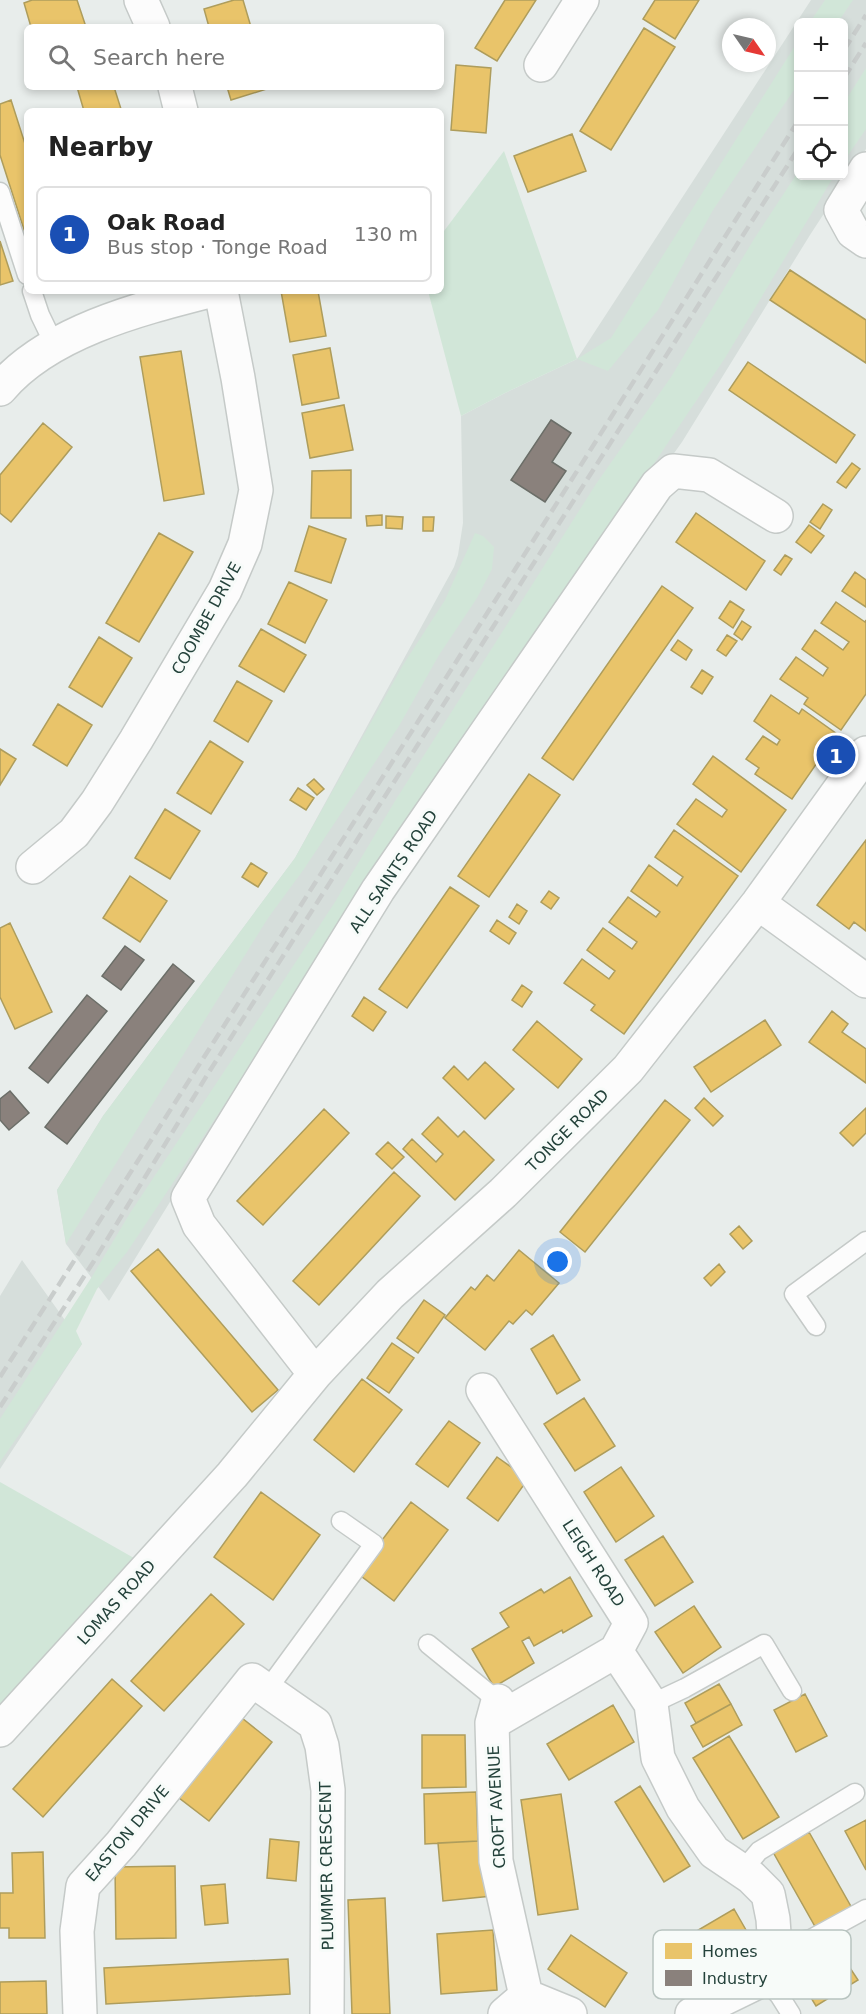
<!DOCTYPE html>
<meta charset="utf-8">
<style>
body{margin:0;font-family:"DejaVu Sans",sans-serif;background:#f2f2f2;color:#222}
.controls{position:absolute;right:18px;top:18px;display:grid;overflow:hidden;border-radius:9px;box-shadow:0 3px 9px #0003}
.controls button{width:54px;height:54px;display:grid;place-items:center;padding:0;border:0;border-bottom:2px solid #e0e0e0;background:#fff;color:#222;font:30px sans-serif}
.compass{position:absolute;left:722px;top:18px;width:54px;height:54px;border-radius:50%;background:#fff;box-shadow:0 3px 9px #0003;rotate:124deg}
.you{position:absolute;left:558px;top:1262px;width:21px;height:21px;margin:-15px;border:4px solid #fff;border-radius:50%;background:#1a73e8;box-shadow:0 0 0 9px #1a73e833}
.badge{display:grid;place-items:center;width:39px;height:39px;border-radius:50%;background:#1a73e8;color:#fff;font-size:20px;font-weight:700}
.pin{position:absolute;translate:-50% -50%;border:3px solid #fff;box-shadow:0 2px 6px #0006}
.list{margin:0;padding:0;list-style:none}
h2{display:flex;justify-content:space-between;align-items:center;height:78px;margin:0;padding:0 24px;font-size:26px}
h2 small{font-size:20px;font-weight:400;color:#767676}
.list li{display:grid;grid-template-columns:39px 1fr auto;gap:18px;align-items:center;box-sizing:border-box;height:96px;margin:0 12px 12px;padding:0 12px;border:2px solid #e0e0e0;border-radius:9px}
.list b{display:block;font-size:22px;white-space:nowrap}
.list p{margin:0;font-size:20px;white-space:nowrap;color:#767676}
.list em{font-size:20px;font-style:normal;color:#767676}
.icon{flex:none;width:33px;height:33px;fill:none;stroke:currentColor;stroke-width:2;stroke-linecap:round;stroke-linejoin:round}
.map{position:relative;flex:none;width:866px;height:2014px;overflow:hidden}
.search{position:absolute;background:#fff;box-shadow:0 3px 9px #0003;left:24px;top:24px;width:420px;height:66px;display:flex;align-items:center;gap:15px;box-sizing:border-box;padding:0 21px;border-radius:9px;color:#767676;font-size:22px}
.panel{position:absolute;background:#fff;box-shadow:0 3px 9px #0003;left:24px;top:108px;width:420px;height:186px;border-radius:9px}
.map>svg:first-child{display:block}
.built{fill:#d6dedb;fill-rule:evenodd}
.green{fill:#d1e6d8}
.homes{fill:#e9c46a;stroke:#ae9d5c;stroke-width:1.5}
.industry{fill:#8a817c;stroke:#6b6e68;stroke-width:1.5}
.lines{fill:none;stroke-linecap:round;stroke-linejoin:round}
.lane-casing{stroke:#c5cac8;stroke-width:21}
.street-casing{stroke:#c5cac8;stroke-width:36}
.lane{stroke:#fcfcfc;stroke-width:18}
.street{stroke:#fcfcfc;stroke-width:33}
.rail{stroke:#c9cdcc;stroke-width:4.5;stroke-dasharray:12 6;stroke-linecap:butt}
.labels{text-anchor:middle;stroke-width:6;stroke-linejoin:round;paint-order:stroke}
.street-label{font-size:16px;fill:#24423b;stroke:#f7fbf9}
.key{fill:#f7fbf9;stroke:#b8c4c0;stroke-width:1.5}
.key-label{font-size:16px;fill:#24423b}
</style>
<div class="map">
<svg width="866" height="2014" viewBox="0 0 866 2014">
<rect width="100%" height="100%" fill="#e8edeb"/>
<path class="built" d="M811 0H866V149L810 235 682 442 362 890 109 1301 66 1244 57 1190 103 1116 295 858 454 567 458 555 463 523 461 416 505 393 577 359ZM798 22H844V176H798Z
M22 1260 82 1344 0 1469V1296Z"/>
<path class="green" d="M825 0H853L838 22H810Z
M798 41V84L713 210 658 310 608 371 577 359 505 393 461 416 428 291H441V235L504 151 577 359 611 338Z
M866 68V129L844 161V103Z
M798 172V176H834L725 358 305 982 161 1201 127 1252 97 1289 76 1331 82 1344 0 1462V1419L93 1275 130 1213 231 1061 335 902 395 801 596 484 671 377 754 239Z
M475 533 483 536 494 547 492 569 477 598 439 655 399 726 304 869 268 918 66 1244 57 1190 103 1116 295 858 403 665 445 600Z
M0 1482 141 1562 0 1712Z"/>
<path class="homes" d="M32 0H77L86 27H31L24 3Z
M234 0H243L251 27H209L204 9Z
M505 0H536L497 61 475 48Z
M655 0H699L675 39 643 19Z
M644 28 675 47 611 150 580 131Z
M456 65 491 68 486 133 451 130Z
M77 87H114L121 109 114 111H84Z
M227 87H269L270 88 231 100Z
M11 100 27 150V239L0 155V104Z
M572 134 586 171 528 192 514 156Z
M0 241 13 281 0 285Z
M790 270 866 320V363L770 300Z
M281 291H318L326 336 290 342Z
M330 348 339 398 302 405 293 355Z
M181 351 204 494 164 501 140 357Z
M748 362 855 435 836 463 729 390Z
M344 405 353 450 310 458 302 413Z
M43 423 72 447 11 522 0 513V475Z
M852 463 860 469 846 488 837 482Z
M351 470V518H311L312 471Z
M823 504 832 510 820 529 810 522Z
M696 513 765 561 746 590 676 542Z
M382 515V525L367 526 366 516Z
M386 516 403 517 402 529 386 528Z
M423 517H434L433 531H423Z
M809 525 824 536 811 553 796 542Z
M309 526 346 539 331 583 295 571Z
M159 533 193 552 139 642 106 623Z
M785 555 792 559 781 575 774 570Z
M855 572 866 580V607L842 591Z
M289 582 327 600 305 643 268 624Z
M662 586 693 608 573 780 542 758Z
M730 601 744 610 733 628 719 618Z
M836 602 865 622 866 620V694L841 730 804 704 808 698 780 679 796 657 823 676 828 668 802 649 815 630 843 650 849 642 821 623Z
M742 621 751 627 742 640 734 634Z
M261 629 306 655 284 692 239 666Z
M727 635 737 641 726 656 717 650Z
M99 637 132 658 102 707 69 687Z
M678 640 692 650 686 660 671 650Z
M702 670 713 677 702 694 691 687Z
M237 681 272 701 248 742 214 721Z
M771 695 799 714 802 709 837 734 792 799 755 774 759 768 746 759 763 736 777 745 780 740 754 721Z
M58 704 92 725 67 766 33 745Z
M210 741 243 762 211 814 177 793Z
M0 749 16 759 0 785Z
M713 756 786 810 741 872 677 824 696 799 722 817 727 810 693 784Z
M529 774 560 795 489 897 458 876Z
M314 779 324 789 317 795 307 785Z
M298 788 314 798 306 810 290 800Z
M165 809 200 831 170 879 135 858Z
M674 830 738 876 624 1034 591 1010 595 1005 564 983 582 959 609 979 615 971 587 950 603 928 632 949 637 942 609 922 628 897 656 917 660 912 631 891 649 865 677 886 683 877 655 857Z
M866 840V931L854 922 849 929 817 905Z
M251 863 267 873 258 887 242 877Z
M130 876 167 901 140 942 103 918Z
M450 887 479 906 407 1008 379 989Z
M549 891 559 898 551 909 541 902Z
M517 904 527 911 519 924 509 917Z
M497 920 516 933 509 944 490 931Z
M10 923 52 1012 15 1029 0 997V928Z
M522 985 532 992 522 1007 512 1000Z
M364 997 386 1012 373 1031 352 1016Z
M832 1011 848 1024 842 1032 866 1049V1083L809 1042Z
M765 1020 781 1045 711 1092 694 1067Z
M537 1021 582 1059 558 1088 513 1050Z
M485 1062 514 1089 485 1119 443 1078 454 1066 468 1080Z
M704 1098 723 1116 713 1126 695 1108Z
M665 1100 690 1120 585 1252 560 1232Z
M866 1108V1133L853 1146 840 1133Z
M324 1109 349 1133 263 1225 237 1201Z
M438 1117 458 1137 464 1131 494 1160 455 1200 403 1149 412 1139 436 1162 443 1154 422 1134Z
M388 1142 404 1157 392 1169 376 1154Z
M394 1172 420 1196 319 1305 293 1281Z
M739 1226 752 1241 743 1249 730 1234Z
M158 1249 278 1390 252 1412 131 1271Z
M519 1250 559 1283 532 1315 526 1310 513 1324 509 1321 485 1350 445 1318 471 1287 475 1290 487 1275 494 1281Z
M719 1264 725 1272 711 1286 704 1278Z
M424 1300 445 1315 418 1353 397 1338Z
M553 1335 580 1380 557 1394 531 1349Z
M392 1343 414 1358 389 1393 367 1378Z
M362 1379 402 1410 354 1472 314 1440Z
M584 1398 615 1446 575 1471 544 1424Z
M449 1421 480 1443 448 1487 416 1464Z
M497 1457 528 1479 498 1521 467 1498Z
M621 1467 654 1516 616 1542 584 1492Z
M261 1492 320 1535 273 1600 214 1557Z
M411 1502 448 1530 394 1601 357 1573Z
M663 1536 693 1582 655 1606 625 1560Z
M570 1577 592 1616 563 1633 562 1630 534 1646 529 1637 522 1641 534 1663 494 1687 472 1649 509 1627 500 1613 541 1589 544 1593Z
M211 1594 244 1624 164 1711 131 1681Z
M694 1606 721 1647 683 1673 655 1632Z
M112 1679 142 1706 43 1817 13 1789Z
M719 1684 731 1704 696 1723 685 1703Z
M805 1694 827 1736 796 1752 774 1710Z
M731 1704 742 1725 703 1747 691 1726Z
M613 1705 634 1742 569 1780 547 1744Z
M237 1714 272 1742 209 1821 174 1794Z
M422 1735H465L466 1787 422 1788Z
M729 1736 779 1817 743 1839 693 1758Z
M640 1786 690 1866 664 1882 615 1802Z
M476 1792 478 1841 425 1844 424 1794Z
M561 1794 578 1909 538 1915 521 1800Z
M866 1820V1870L845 1831Z
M809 1832 853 1910 817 1930 773 1852Z
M270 1839 299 1842 296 1881 267 1878Z
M488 1839 492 1896 443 1901 438 1843 478 1841Z
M43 1852 45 1938H9V1928H0V1893H13L12 1853Z
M175 1866 176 1938 116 1939 115 1867Z
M225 1884 228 1923 205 1925 201 1886Z
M385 1898 390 2014H352L348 1900Z
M734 1909 754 1944 674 1991 654 1956Z
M493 1930 497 1990 441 1994 437 1934Z
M571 1935 627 1973 605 2007 548 1969Z
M829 1936 858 1980 816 2006 789 1962Z
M288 1959 290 1994 106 2004 104 1968Z
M46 1981 47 2014H0V1982Z"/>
<path class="industry" d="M551 420 571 433 552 462 566 471 545 502 511 480Z
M125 946 144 960 121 990 102 976Z
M173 964 194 981 67 1144 45 1127Z
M87 995 107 1011 48 1083 29 1068Z
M10 1091 29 1113 9 1130 0 1120V1099Z"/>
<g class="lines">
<g class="lane-casing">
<path id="lane" d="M0 192 27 275
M32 291 40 315 55 346
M816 1326 794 1294 866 1241
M428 1644 498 1701
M267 1690 374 1544 341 1521
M651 1704 685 1688 764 1644 792 1691
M742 1871 759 1851 855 1793
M775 1945 811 1939 866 1909
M764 1979 779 1995 791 2014"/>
</g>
<g class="street-casing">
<path id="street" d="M141 0 153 27
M541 65 582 0
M175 87 181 111
M866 169 841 210 853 232 866 241
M0 389C48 332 139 309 209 291
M33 867 74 833 97 802 136 740 225 590 245 544 256 490 238 378 221 291
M758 903 866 981
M315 1374 199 1225 188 1198 378 890 657 485 673 471 709 475 776 516
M483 1390 631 1623 616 1651 651 1704 658 1758 683 1808 714 1852 751 1877 768 1894 773 1919 775 1949 764 1979 692 2014
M498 1701 492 1723 496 1861 526 1996
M492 1723 616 1651
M0 1730 232 1475 315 1374 390 1294 503 1193 628 1069 758 903 866 753
M80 2014 77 1931 83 1886 121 1844 252 1680 315 1724 322 1746 328 1790 327 2014
M505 2014 526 1996 570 2014"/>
</g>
<use href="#lane" class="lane"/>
<use href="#street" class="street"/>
<path class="rail" d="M844 50 866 15
M844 78 866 43
M0 1377 514 571 798 121
M0 1407 94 1261 209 1072 798 149"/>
</g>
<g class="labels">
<g class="street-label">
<text transform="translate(206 618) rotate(-61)" y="6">COOMBE DRIVE</text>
<text transform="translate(393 871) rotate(-56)" y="6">ALL SAINTS ROAD</text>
<text transform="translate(567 1130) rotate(-45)" y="6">TONGE ROAD</text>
<text transform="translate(594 1563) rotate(57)" y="6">LEIGH ROAD</text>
<text transform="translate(116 1602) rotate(-48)" y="6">LOMAS ROAD</text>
<text transform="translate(496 1807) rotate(-93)" y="6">CROFT AVENUE</text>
<text transform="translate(127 1833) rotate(-50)" y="6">EASTON DRIVE</text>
<text transform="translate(326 1866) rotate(-91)" y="6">PLUMMER CRESCENT</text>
</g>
</g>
<rect x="653" y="1930" width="198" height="69" rx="9" class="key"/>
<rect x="665" y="1943" width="27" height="16" fill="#e9c46a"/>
<rect x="665" y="1970" width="27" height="16" fill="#8a817c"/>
<g class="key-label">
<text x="702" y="1957">Homes</text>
<text x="702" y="1984">Industry</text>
</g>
</svg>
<div class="controls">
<button>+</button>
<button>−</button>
<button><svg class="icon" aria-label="locate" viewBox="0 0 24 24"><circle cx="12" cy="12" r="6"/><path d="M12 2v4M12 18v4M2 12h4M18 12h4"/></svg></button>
</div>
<svg class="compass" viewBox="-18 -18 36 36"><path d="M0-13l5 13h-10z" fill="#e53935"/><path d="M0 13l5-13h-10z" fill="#767676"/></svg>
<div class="you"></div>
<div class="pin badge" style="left:836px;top:755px;background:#1a4fb4">1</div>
<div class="search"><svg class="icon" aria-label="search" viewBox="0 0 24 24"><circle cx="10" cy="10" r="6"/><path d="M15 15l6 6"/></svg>Search here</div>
<section class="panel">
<h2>Nearby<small></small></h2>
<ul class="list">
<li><span class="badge" style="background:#1a4fb4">1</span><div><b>Oak Road</b><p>Bus stop · Tonge Road</p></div><em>130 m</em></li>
</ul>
</section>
</div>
